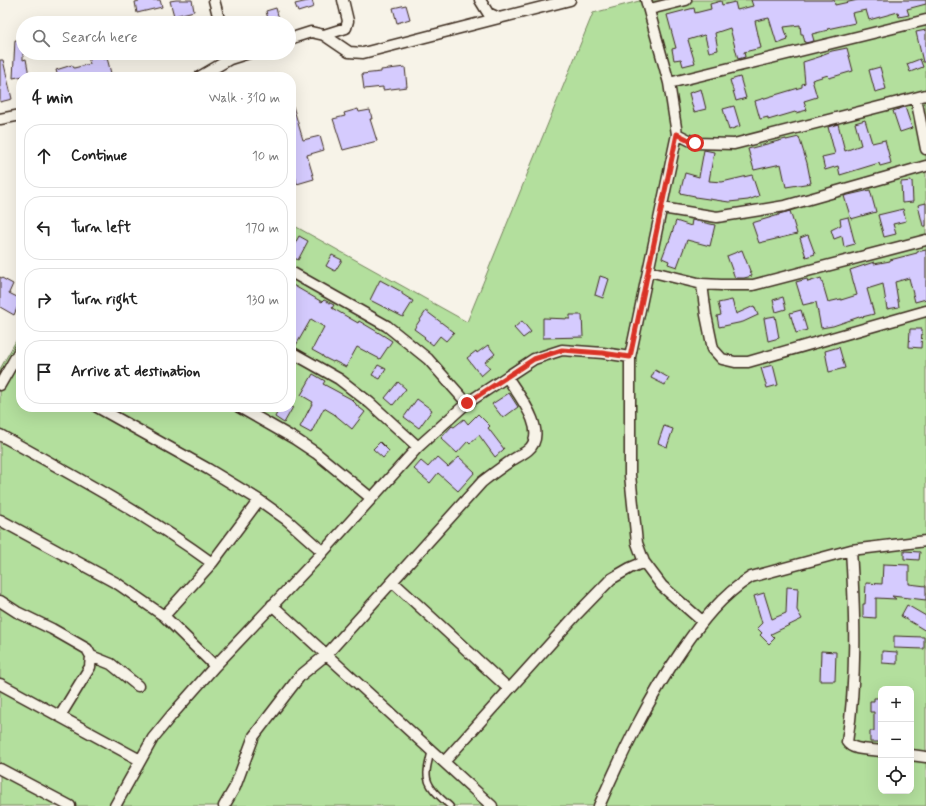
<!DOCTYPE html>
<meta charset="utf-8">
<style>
body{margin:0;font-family:Mynerve,sans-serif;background:#f2f2f2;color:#222}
.controls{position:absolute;right:12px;bottom:12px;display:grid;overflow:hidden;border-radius:8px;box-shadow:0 4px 16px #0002}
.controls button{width:36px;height:36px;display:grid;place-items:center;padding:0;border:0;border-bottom:1px solid #e0e0e0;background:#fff;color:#222;font:20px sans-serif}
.stop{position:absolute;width:12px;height:12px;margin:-9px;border:3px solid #d93025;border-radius:50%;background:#fff}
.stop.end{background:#d93025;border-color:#fff;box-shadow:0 1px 4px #0008}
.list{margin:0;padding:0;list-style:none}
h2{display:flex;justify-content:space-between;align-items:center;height:52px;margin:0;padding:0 16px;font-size:17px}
h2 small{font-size:13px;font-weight:400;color:#767676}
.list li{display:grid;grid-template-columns:26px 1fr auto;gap:12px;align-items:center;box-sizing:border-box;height:64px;margin:0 8px 8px;padding:0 8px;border:1px solid #e0e0e0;border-radius:16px}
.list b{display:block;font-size:15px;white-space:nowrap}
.list em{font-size:13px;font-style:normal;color:#767676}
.icon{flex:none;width:22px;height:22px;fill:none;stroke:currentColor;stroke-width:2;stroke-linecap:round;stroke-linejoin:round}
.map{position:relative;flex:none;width:926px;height:806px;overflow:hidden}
.search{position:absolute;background:#fff;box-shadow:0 4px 16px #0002;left:16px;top:16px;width:280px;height:44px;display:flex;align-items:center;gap:10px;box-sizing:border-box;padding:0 14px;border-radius:22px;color:#767676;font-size:15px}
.panel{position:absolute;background:#fff;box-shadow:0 4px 16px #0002;left:16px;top:72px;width:280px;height:340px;border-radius:16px}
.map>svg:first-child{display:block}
.green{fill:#b3df9d;stroke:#77845e;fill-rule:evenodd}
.building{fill:#d5cbfe;stroke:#3b2a1e}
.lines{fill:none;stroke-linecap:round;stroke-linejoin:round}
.service-casing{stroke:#3b2a1e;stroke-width:8}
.minor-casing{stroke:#3b2a1e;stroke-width:13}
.service{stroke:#f7f3e8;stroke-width:5}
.minor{stroke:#f7f3e8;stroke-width:10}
.route{stroke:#d93025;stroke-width:5}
</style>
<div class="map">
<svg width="926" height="806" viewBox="0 0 926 806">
<rect width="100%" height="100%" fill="#f7f3e8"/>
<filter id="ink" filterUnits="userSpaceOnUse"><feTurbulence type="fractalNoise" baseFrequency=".025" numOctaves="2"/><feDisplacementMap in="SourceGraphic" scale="8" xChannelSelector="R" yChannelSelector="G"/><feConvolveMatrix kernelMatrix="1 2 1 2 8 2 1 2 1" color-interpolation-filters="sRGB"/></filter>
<g filter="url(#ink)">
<path class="green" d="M643 0H926V806H0V369L21 332V407H291V224L467 322 593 13ZM881 689H911V791H881Z"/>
<path class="building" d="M139 0H160L162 7 137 13 135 2 139 1Z
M176 0H192L194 11 174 16 170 1Z
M312 0 314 7 298 12 295 4Z
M751 0H834L835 5 858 0H926V4L907 9 909 15 899 17 898 12 869 20 866 10 852 13 855 23 827 29 828 30 812 34 814 41 805 43 803 34H801L800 25 784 27 788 40 777 44 769 18 755 21 761 48 744 52 745 57 738 59 730 28 715 33 718 50 709 52 705 36 704 35 688 40 695 63 683 66 681 59 674 60 672 49 676 48 667 15 694 8 695 13 711 9 710 4 721 1 722 5 735 2 737 10 753 6Z
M406 5 410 19 397 23 393 8Z
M276 8 280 23H269L266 11Z
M926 30V62H923L916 32Z
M15 40 23 41V60L26 59 29 75 13 78Z
M847 48 853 71 829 78 828 75 812 80 817 97 804 101 807 110 796 113 795 112 768 120V117L760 119 755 101 802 87V84L805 83 803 62 822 56 821 55 832 51Z
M87 53H102L103 59 107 58 112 77H100L99 75 90 77H58L56 70 72 65 74 68 90 64Z
M920 59 923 67 910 72 907 64Z
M0 60H3L12 99 0 102Z
M405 67 407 87 383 90V87L364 89 362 74 381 72V70Z
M880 67 886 89 875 92 869 70Z
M740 77 746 98 736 101 730 80Z
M701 89 706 109 694 112 689 93Z
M291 106H293L303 140 320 136 324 150 307 155 314 179 297 184 294 170 291 171Z
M734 106 740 126 729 130 723 109Z
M905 107 912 128 900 132 893 111Z
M358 109 359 112 370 110 372 119H370L377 141 343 150 333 119 345 116 344 113Z
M865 120 872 143 885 140 891 163 880 166 879 163 840 175 838 166 825 170 822 157 835 154 828 127 838 124 845 151 861 145 855 123Z
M799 137 807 163 811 183 786 187 781 164 754 170 748 149 786 139V140Z
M704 150 714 152 709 181 722 182 752 175 759 196 748 200 729 202 695 197V196L680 193 685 173 699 177Z
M912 181 913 202 902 203 901 182Z
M870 190 876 212 851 219 844 196Z
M926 203V226H923L918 205Z
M903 209 906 221 893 224 896 234 884 237 878 215Z
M790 211 797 234 759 243 752 223 779 215V214Z
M848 217 855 244 844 247 842 236 834 239 831 230 841 225 840 219Z
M692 220 715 225 710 246 687 240 677 267 668 264 669 261 662 258 668 242H669L676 221 691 226Z
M808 235 815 254 806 257 800 238Z
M299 236 308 241 298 260 291 256V251Z
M742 250 752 276 744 278H735L727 256Z
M926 250V299L915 302 909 278 895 282 899 307 887 309 883 284 867 289 874 314 862 317V316L833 326 821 328 816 302 803 305 796 282 807 279 808 282 821 278 828 302 841 299V300L857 295 850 270 874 262V264L890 261V260L917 253V252Z
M332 255 342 260 335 271 326 266Z
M600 276 609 279 603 298 595 295Z
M0 277 13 284 9 293 21 299 14 315 0 307Z
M380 280 402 292V294L413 301 403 317 370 300Z
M291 284 322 302 324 300 334 305 332 308 358 323 359 321 381 334 392 341 380 359 357 347 346 367 334 361 333 362 323 357V356L312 350 324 327 311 319 295 347 291 346Z
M783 297 786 309 776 312 773 300Z
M732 300 736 314 754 306 758 315 743 322 719 327 717 316 721 315 718 303Z
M801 310 807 330 796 333 790 313Z
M426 311 454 332 446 341 440 336 433 345 424 338 425 337 414 329Z
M570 315H582L583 337 543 338V318L570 319Z
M775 316 779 338 768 341 764 318Z
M522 321 531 332 523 338 514 328Z
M910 329H922L921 348 909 347Z
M488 345 495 354 485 362 490 368 481 376 467 358 476 351 477 353Z
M839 347 845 368 829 372 825 351Z
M378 365 386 369 380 379 372 375Z
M773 365 778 385 767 388 761 368Z
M655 370 669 378 665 385 651 378Z
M313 374 325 381 323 384 351 399 356 404V405L365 412 352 429 334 414 324 408 311 433 300 427 313 402 301 395Z
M398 382 406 389 393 405 385 398Z
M509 393 518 407 503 418 492 404Z
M417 399 432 410 419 428 404 417Z
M267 407H293L284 423 275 417 277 413Z
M478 414 490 426 488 428 504 449 495 457 479 435 470 443 468 441 457 453 441 438 452 426 454 427 464 419 468 424Z
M664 426 673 429 667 447 658 443Z
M380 442 389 451 383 458 373 449Z
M437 457 448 467 459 457 475 472 458 491 438 473 430 483 414 469 421 461 428 467Z
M904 551 920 552 919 560 904 559Z
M883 564 909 565V584L926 586V600L892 596 896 599 876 598V618L863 617V604H865L866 583 882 584Z
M787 587 798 588 797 610 802 619 771 634 775 638 769 644 760 635 762 633 757 628 762 623 754 596 764 593 772 619 786 613Z
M907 605 926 616V631L901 616Z
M894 636 924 637V649L894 648Z
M821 651 836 652 835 681H820Z
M882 651 897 652V664L882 663Z
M874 698H881V742H870V731H874V712H870V701H874Z"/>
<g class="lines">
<g class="service-casing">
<path id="service" d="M431 751C430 758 427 766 427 773 426 787 441 798 450 806"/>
</g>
<g class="minor-casing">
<path id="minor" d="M214 0 220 23
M480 0 488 13 499 18 570 0
M646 0 669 83 677 134 630 357V475L637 543 644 562 662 586 702 621
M650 9 686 0
M324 35 346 28 348 21 343 0
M289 39 311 32 324 35 349 52 363 53 499 18
M230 59 249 53
M199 77 230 59 228 53
M669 83 926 20
M916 98 926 149
M0 119 21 115
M677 134 695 143 734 144 926 95
M662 208 717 217 785 206 926 166
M649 271 702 284 721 285H753L926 240
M291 272 387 326 428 359 467 403
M702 284 706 315 713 349 722 359 735 362H748L926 311
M291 352 339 379 370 403 418 447
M0 385 21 348
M97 407 208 469 259 500 287 520 323 552
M239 407 295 439 316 453 371 498
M0 435C73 475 145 514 212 563
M0 520 118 584 164 616 215 666
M851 550C855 614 857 679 847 742 853 751 870 749 881 751
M393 582 509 689
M0 601 17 612 52 629 87 649 91 656 90 667 60 716
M272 605 492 806
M164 616 212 563 259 500
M91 656 111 664 138 686
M0 684 140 760
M911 755 926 757
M444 762 577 614 611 579 630 568 644 562
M0 769 70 806
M115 806 153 738 171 716 215 666 323 552 418 447 467 403 534 359 562 350 603 353 630 357
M224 806 235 787 254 736 300 676 327 654 482 482C492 474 502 467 512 460 517 457 523 454 528 450 550 432 517 393 507 377
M599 806C623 752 648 699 682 650 701 622 722 595 751 577L851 550 926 541"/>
</g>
<use href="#service" class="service"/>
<use href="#minor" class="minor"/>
</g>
</g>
<g class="lines" filter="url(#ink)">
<path class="route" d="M467 403 534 359 562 350 602 353 630 357 677 134 695 143"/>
</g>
</svg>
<div class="controls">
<button>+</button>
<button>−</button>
<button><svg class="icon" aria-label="locate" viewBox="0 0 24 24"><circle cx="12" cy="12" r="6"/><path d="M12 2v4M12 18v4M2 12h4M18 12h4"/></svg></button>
</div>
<div class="stop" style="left:695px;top:143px"></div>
<div class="stop end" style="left:467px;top:403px"></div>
<div class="search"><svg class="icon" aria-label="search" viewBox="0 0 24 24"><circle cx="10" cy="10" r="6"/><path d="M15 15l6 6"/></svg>Search here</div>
<section class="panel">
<h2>4 min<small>Walk · 310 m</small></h2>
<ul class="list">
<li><svg class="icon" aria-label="ahead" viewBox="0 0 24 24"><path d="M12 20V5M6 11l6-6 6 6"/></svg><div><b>Continue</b></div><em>10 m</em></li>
<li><svg class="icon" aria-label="left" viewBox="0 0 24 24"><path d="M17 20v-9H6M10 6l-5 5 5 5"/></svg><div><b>Turn left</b></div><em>170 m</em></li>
<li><svg class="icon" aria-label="right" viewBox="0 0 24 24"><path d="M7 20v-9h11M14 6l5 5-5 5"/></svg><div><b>Turn right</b></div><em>130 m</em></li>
<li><svg class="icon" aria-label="arrive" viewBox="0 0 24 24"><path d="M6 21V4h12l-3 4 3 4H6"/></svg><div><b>Arrive at destination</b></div></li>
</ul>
</section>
</div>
